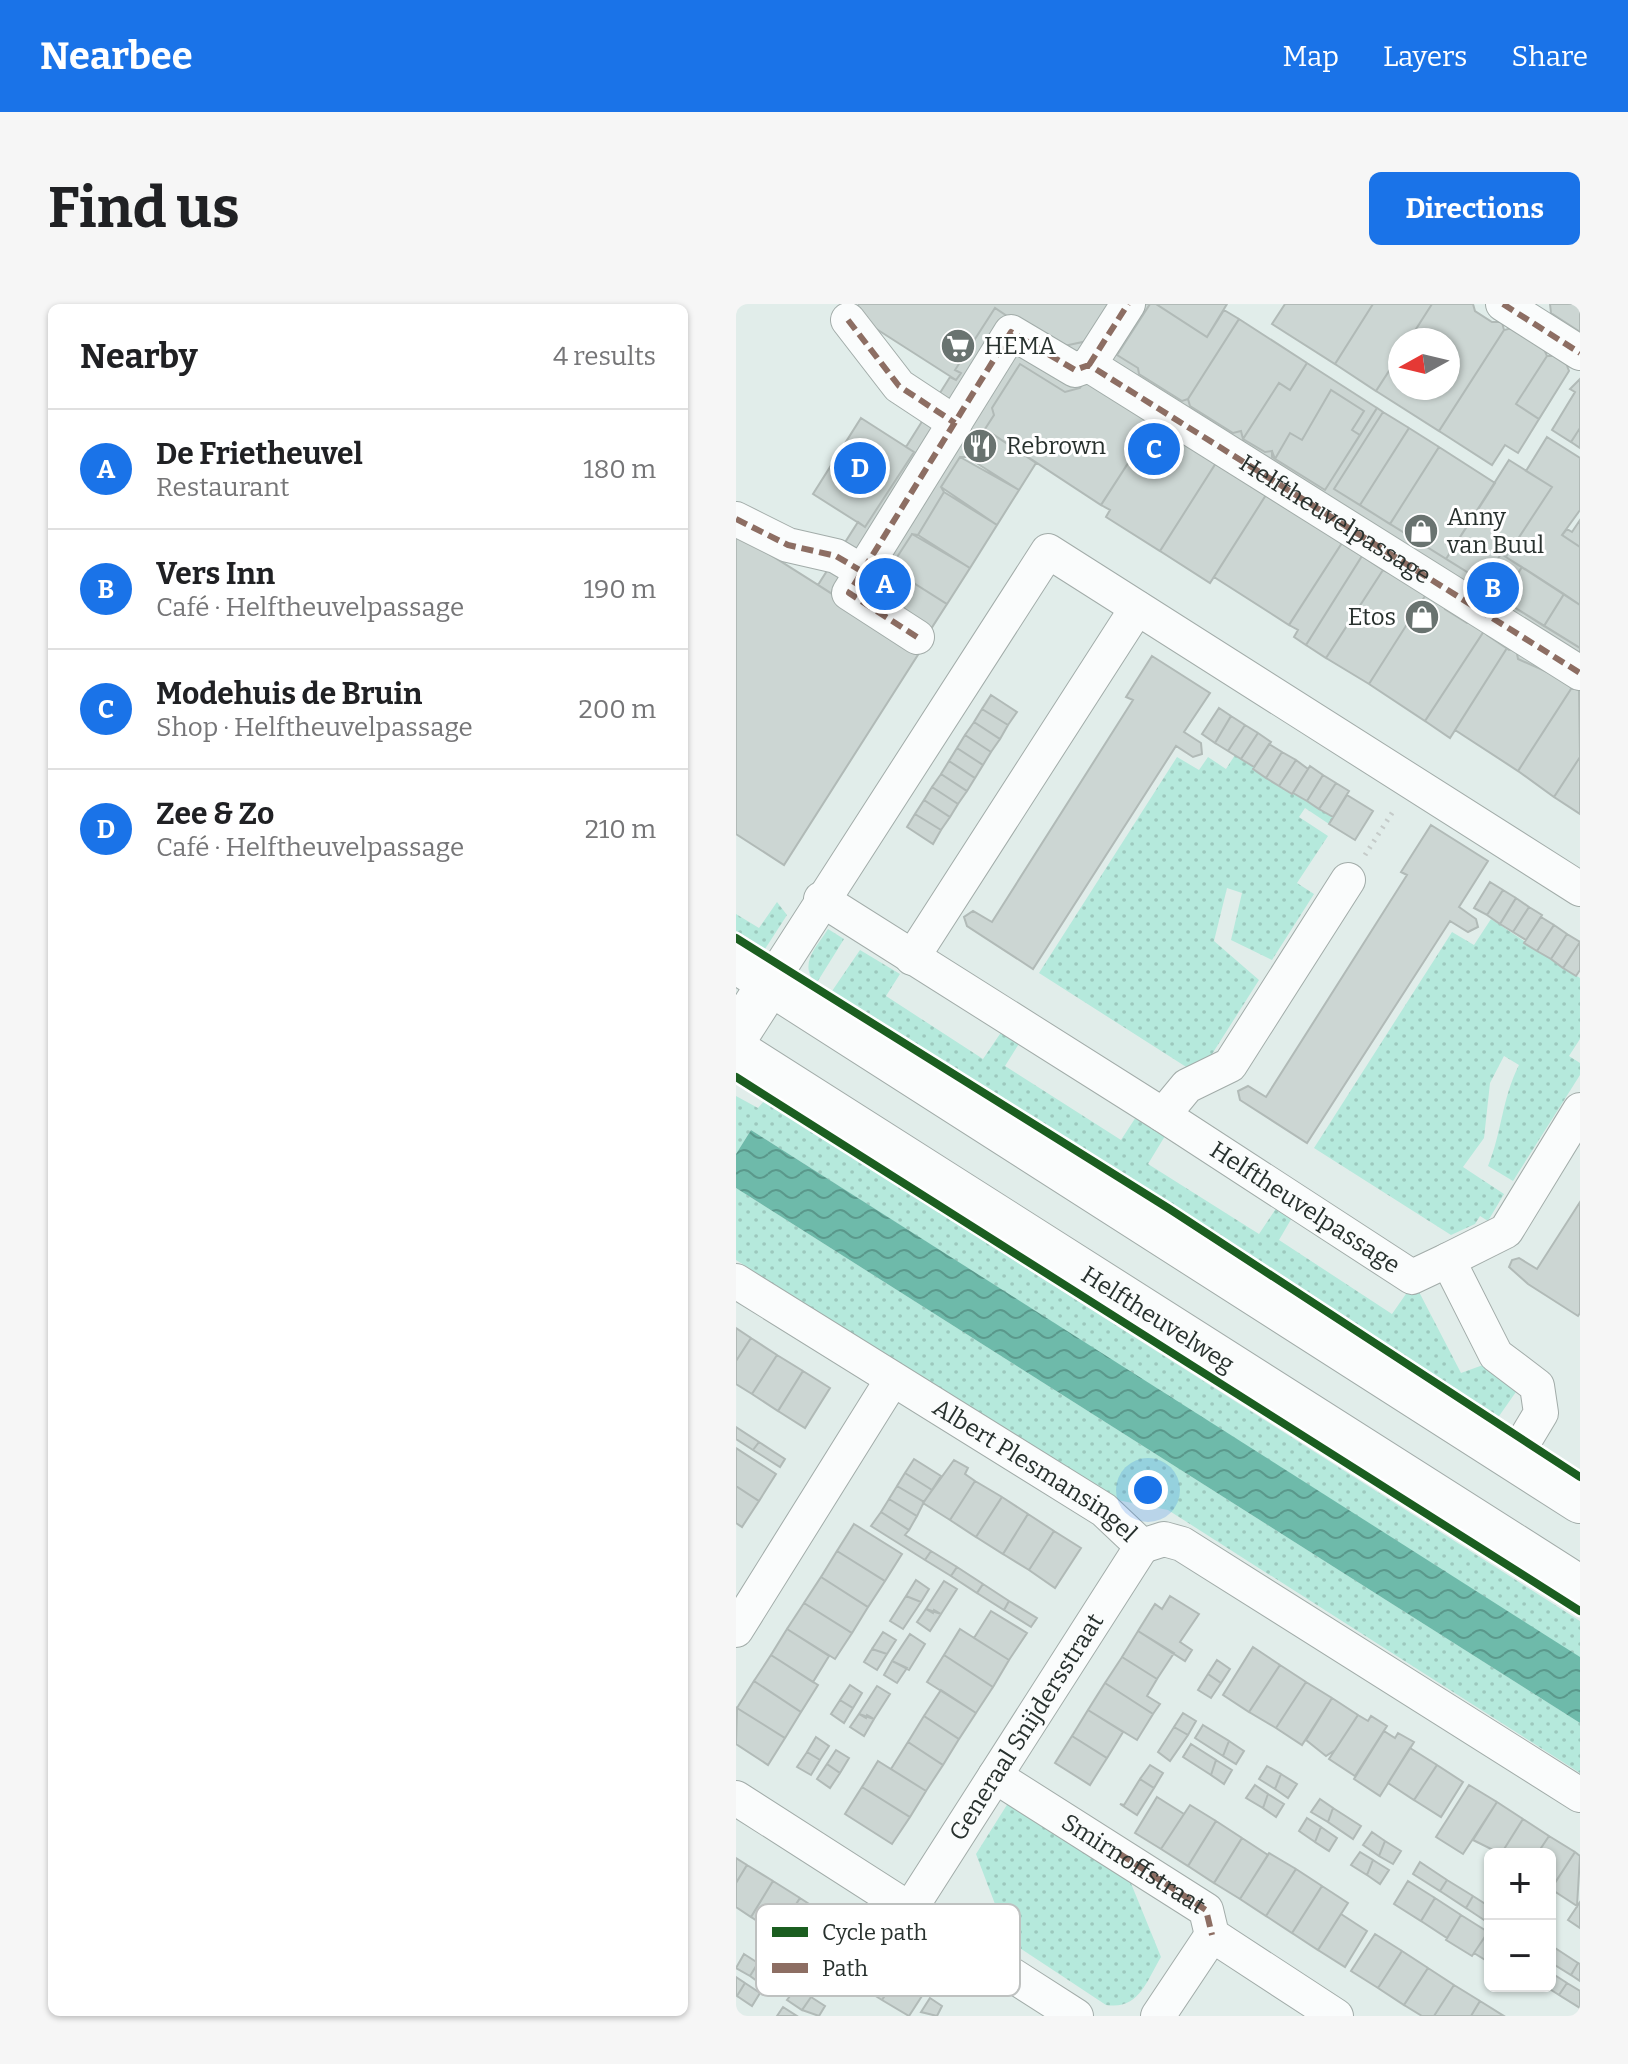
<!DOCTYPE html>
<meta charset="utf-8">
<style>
body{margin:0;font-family:Bitter,serif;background:#f6f6f6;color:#202124}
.controls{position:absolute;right:24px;bottom:24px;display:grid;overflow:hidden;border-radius:12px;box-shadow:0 2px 6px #0004}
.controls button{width:72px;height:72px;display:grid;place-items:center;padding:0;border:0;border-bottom:2px solid #e0e0e0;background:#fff;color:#202124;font:40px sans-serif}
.compass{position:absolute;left:652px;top:24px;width:72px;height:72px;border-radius:50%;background:#fff;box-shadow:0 2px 6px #0004;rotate:262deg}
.you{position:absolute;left:412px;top:1186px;width:28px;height:28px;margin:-20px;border:6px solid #fff;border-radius:50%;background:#1a73e8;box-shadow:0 0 0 12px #1a73e833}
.badge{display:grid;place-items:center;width:52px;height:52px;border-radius:50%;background:#1a73e8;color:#fff;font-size:26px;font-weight:700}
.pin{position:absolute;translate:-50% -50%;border:4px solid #fff;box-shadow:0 2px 8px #0006}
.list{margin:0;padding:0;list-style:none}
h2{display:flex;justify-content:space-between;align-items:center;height:104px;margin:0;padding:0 32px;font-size:34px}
h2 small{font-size:26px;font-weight:400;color:#757577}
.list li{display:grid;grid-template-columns:52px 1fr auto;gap:24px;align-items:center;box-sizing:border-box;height:120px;padding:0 32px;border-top:2px solid #e0e0e0}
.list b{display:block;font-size:30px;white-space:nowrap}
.list p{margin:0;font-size:26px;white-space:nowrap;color:#757577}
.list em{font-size:26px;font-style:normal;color:#757577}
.map{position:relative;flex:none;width:844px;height:1712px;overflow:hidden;border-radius:12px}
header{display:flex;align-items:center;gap:48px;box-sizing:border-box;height:112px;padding:0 40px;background:#1a73e8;color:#fff}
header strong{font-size:38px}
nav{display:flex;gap:44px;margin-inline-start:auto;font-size:28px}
.intro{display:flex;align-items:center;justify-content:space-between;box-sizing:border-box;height:192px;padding:0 48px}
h1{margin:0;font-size:56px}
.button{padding:20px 36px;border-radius:12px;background:#1a73e8;color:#fff;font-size:28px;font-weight:700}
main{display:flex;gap:48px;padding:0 48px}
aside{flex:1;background:#fff;border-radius:12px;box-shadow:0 2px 6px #0004}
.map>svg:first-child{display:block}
.grass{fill:url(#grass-dots)}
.water{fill:url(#water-waves)}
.building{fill:#ccd6d3;stroke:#b1bab7;stroke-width:2}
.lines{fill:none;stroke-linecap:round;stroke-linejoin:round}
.street-casing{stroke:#a2aca9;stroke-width:36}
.secondary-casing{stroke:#a2aca9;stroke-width:46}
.path{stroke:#c5cbc9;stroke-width:5;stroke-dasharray:2 6;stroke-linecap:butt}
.street{stroke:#fafcfc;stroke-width:34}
.secondary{stroke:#fafcfc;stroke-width:44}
.quiet{stroke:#8d6e63;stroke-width:6;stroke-dasharray:12 6;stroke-linecap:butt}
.cycleway-casing{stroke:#fff;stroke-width:13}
.cycleway{stroke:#1b5e20;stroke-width:8}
.labels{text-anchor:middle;stroke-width:6;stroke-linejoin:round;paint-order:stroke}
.poi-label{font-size:24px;fill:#28312e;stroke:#fff;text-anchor:start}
.street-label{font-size:24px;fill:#28312e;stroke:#fff}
.key{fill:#fff;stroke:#bec1c0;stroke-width:2}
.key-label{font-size:22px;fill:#28312e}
</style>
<header>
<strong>Nearbee</strong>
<nav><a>Map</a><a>Layers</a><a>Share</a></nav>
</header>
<div class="intro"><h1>Find us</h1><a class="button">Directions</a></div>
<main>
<aside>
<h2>Nearby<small>4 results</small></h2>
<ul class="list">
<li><span class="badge">A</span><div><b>De Frietheuvel</b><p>Restaurant</p></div><em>180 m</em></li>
<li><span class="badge">B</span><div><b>Vers Inn</b><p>Café · Helftheuvelpassage</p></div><em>190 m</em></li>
<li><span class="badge">C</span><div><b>Modehuis de Bruin</b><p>Shop · Helftheuvelpassage</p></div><em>200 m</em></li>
<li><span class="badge">D</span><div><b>Zee &amp; Zo</b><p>Café · Helftheuvelpassage</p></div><em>210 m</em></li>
</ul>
</aside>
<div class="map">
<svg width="844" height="1712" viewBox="0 0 844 1712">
<defs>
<pattern id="grass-dots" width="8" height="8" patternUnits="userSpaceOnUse" patternTransform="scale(2)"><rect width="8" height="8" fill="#b5e9dc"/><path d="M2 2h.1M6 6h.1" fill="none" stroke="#9cc8bd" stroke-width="1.8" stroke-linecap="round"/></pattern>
<pattern id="water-waves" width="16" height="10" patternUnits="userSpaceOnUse" patternTransform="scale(2)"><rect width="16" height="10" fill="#6ebaaa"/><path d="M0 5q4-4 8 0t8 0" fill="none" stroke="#5a988b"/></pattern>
</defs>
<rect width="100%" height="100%" fill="#e1edea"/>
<path class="grass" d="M499 451 597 513 593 520 569 504 563 513 592 532 561 579 578 590 536 656 495 636 506 589 491 584 478 637 523 676 471 758 455 766 303 669 441 453 463 466 472 453 490 465Z
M41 598 51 611 29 645 0 627V610L23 624Z
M755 615 844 674V735L833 752 844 759V771L777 877 752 862C766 828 766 794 783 761L768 752 754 779 748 834 727 863 768 890 752 917 744 912 739 920 715 931 578 844 716 628 738 641Z
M92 625 108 635 80 680C62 660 80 644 92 625Z
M124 646 164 670 150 692 247 755 266 727 284 738 269 762 385 836 400 813 429 832 412 860 523 930 541 903 557 912 543 936 656 1010 672 987 681 984 725 1069 747 1061 782 1085 761 1115 94 690Z
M0 792 22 804 28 797 844 1317V1355L15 826 0 850Z
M0 884 844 1419V1469L432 1206 376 1195 0 956Z
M274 1496 392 1572 425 1653C410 1678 403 1706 370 1701L273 1637 240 1550Z"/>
<path class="water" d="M15 826 844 1353V1419L0 884V850Z"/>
<path class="building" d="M123 0H375L351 37 319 44 259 4 219 66 225 69 220 76 117 10Z
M375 0H414L381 51 402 64 403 70 446 97 452 95 454 102 497 129 505 127 507 135 529 148 536 147V153L589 186 641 104 647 108 598 185 747 278 749 285 761 292 769 291 770 298 844 344V385H835L834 378 782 355 780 344 773 346 751 331 750 324 738 317 731 319 709 305 707 298 697 290 689 292 686 284 350 75 344 84 329 88 284 60 256 104 258 111 231 153H224L205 183 208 188 182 231 176 230 136 292 175 341 82 281 122 218 129 223 178 148 170 143 214 73 220 76 225 69 219 66 259 4 319 44 351 37Z
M414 0H420L471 33 488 6 503 15 452 95 446 97 403 70 402 64 381 51Z
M420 0H491L471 33Z
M549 0H637L599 60 536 20Z
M637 0H696L673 36H664V50L640 87 599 60Z
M696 0H737L739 7 756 18H766L768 26 703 127 640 87 664 50V84H712V36H673Z
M814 0H844V28L815 9Z
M503 15 571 59 554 86 543 79 507 135 505 127 497 129 454 102 452 95Z
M776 24 808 45 811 52 780 100 803 115 782 149 769 141 756 161 703 127 768 26Z
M811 52H819L830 59 833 67 803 115 780 100Z
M571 59 641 104 624 131 616 126 628 107 595 86 566 136 554 129 539 155 536 147 529 148 507 135 543 79 554 86Z
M284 60 329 88 344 84 350 75 418 119 365 201 249 125 258 111 256 104Z
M844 75V124L835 138 816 126 839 88 834 85Z
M595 86 628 107 616 126 624 131 589 186 539 155 554 129 566 136Z
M647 108 673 124 624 201 598 185Z
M125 114 178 148 129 223 77 190Z
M418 119 480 159 424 247 370 213 374 206 365 201Z
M673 124 703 143 654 220 624 201Z
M844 124V144L835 138Z
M249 125 300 159 283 186 231 153Z
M811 133 844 154V206L826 231 844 243V301L770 253 816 183 790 167Z
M703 143 759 179 710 255 654 220Z
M224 153 283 186 261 221 205 183Z
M773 156 816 183 770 253 765 250 747 278 710 255Z
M480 159 530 191 474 279 424 247Z
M208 188 261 221 234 264 182 231Z
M530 191 606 239 553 321 478 273Z
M844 216V243L826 231 831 225 836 228Z
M0 229 185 346 48 561 0 530Z
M176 230 234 264 211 300 154 264Z
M606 239 626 252 570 341 558 333 562 326 553 321Z
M765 250 786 263 768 291 761 292 749 285 747 278Z
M626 252 647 266 590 354 570 341Z
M786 263 828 290 808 322 770 298 768 291Z
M154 264 211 300 193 328 136 292Z
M647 266 686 284 689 292 633 380 590 354Z
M697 290 707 298 709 305 731 319 738 317 750 324 689 417 633 380 689 292Z
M828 290 844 301V344L808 322Z
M750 324 751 331 771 344 714 434 689 417Z
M771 344H780L782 355 834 378 835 385 782 467 719 426Z
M416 352 474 389 448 428 465 439 466 450 457 453 440 442 297 665 231 622 228 613 237 607 256 618 397 396 390 393Z
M843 384 844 453 818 493 782 467 835 385Z
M255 391 281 408 272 421 246 405Z
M483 404 495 412 479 439 466 430Z
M246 405 272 421 264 435 238 418Z
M495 412 509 421 492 447 479 439Z
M238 418 264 435 255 448 229 431Z
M509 421 522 429 505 455 492 447Z
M522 429 535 438 518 463 505 455Z
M229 431 255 448 247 461 221 444Z
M533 440 546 448 530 474 517 465Z
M221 444 247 461 239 474 213 457Z
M546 448 560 456 543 482 530 474Z
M844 453V510L818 493Z
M560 456 572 465 556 490 543 482Z
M213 457 239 474 231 487 205 470Z
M574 462 587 471 571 497 557 489Z
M205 470 231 487 222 500 196 483Z
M587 471 600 479 583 505 571 497Z
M600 479 613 487 597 513 583 505Z
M196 483 222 500 214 513 188 496Z
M611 491 637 507 619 536 593 520Z
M188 496 214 513 205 526 179 510Z
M179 510 205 526 197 540 171 523Z
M695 521 752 557 723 603 740 615 742 623 732 628 714 617 571 839 504 796 502 787 512 782 530 793 671 571 665 568Z
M754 578 767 586 751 611 738 604Z
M767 586 780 594 764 620 751 611Z
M780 594 793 603 777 628 764 620Z
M793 603 806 611 790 636 777 628Z
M805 613 818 621 801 647 788 639Z
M818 621 831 630 815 655 801 647Z
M831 630 844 638 827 664 815 655Z
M844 638V666L840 672 827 664Z
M844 898V1009L842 1012 792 980 773 963 776 956 783 954 801 965Z
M0 1024 15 1034 0 1057Z
M15 1034 41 1051 16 1090 0 1080V1057Z
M41 1051 67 1067 42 1107 16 1090Z
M67 1067 94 1084 69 1124 42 1107Z
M0 1123 23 1138 17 1146 0 1135Z
M23 1138 49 1155 44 1163 17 1146Z
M0 1144 40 1170 23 1197 0 1182Z
M178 1155 205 1172 196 1186 169 1169Z
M218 1156 232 1164 229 1170 239 1177 214 1216 187 1199Z
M169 1169 196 1186 188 1198 161 1182Z
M239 1177 266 1193 240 1233 214 1216Z
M0 1182 23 1197 6 1223 0 1219Z
M161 1182 188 1198 181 1212 153 1195Z
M266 1193 292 1210 267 1250 240 1233Z
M153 1195 181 1212 173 1226 145 1208Z
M145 1208 173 1226 169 1231 195 1247 189 1256 135 1222Z
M292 1210 318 1227 293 1266 267 1250Z
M118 1220 166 1250 149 1277 101 1247Z
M318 1227 345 1244 319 1284 293 1266Z
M101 1247 149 1277 132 1303 85 1273Z
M195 1247 221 1263 215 1272 189 1256Z
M221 1263 247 1280 241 1289 215 1272Z
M85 1273 132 1303 116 1329 68 1299Z
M180 1276 193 1285 185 1298 170 1292Z
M208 1277 221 1285 205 1310 198 1306 197 1309 190 1305Z
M247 1280 273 1297 268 1306 241 1289Z
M170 1292 185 1298 167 1325 154 1317Z
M434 1292 463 1310 444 1338 456 1346 449 1357 402 1327 419 1300 426 1305Z
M273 1297 301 1314 295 1323 268 1306Z
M68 1299 116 1329 99 1355 51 1325Z
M190 1305 205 1310 194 1327 181 1318Z
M255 1307 291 1329 273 1356 238 1334Z
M51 1325 93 1352 77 1378 35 1351Z
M224 1325 273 1356 257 1383 208 1351Z
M402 1327 438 1349 421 1375 386 1353Z
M147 1328 160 1336 151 1350 136 1345Z
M174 1330 189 1340 173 1366 156 1357Z
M517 1343 544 1361 513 1408 487 1391Z
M136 1345 151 1350 141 1366 128 1358Z
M35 1351 82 1381 65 1408 18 1377Z
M208 1351 257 1383 240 1409 191 1378Z
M386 1353 421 1375 411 1392 424 1400 417 1410 369 1379Z
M481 1356 494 1365 485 1379 472 1370Z
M156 1357 171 1364 161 1379 148 1371Z
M544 1361 570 1378 540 1424 513 1408Z
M472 1370 485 1379 475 1394 462 1386Z
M18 1377 65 1408 49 1434 1 1404Z
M570 1378 596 1394 566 1441 540 1424Z
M369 1379 417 1410 401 1436 352 1406Z
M114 1381 126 1389 117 1404 104 1396Z
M141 1382 154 1390 138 1415 131 1411 130 1414 123 1410Z
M205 1386 240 1409 223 1435 188 1412Z
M596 1394 622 1411 599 1446 590 1452 570 1436Z
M104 1396 117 1404 108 1419 95 1410Z
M1 1404 49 1434 32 1461 0 1440Z
M352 1406 387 1428 371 1454 336 1432Z
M447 1409 460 1417 452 1431 438 1423Z
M123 1410 138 1415 128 1432 114 1423Z
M622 1411 632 1417 635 1412 651 1422 619 1472 593 1455Z
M188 1412 223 1435 207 1461 172 1438Z
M467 1421 493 1437 487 1452 459 1434Z
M438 1423 452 1431 434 1457 422 1448Z
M648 1427 659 1434 662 1429 678 1438 644 1492 618 1475Z
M336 1432 371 1454 354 1481 319 1459Z
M80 1433 93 1442 84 1456 71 1448Z
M493 1437 508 1447 500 1460 487 1452Z
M172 1438 207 1461 190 1487 155 1465Z
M455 1440 480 1456 475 1471 447 1453Z
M674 1444 701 1461 678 1496 652 1479Z
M100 1446 113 1454 104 1469 91 1460Z
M71 1448 84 1456 75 1471 61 1463Z
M480 1456 496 1466 488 1480 475 1471Z
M142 1457 190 1487 174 1513 126 1483Z
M91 1460 104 1469 94 1484 81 1475Z
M414 1461 427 1469 418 1484 404 1475Z
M701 1461 727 1478 705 1513 678 1496Z
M531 1462 545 1470 539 1485 523 1475Z
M545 1470 561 1480 552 1494 539 1485Z
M404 1475 418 1484 401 1511 384 1500 388 1501Z
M519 1481 532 1490 527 1504 510 1494Z
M733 1481 761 1498 727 1550 700 1533Z
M126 1483 174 1513 156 1540 109 1510Z
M532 1490 548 1500 540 1513 527 1504Z
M421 1493 448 1510 425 1545 399 1529Z
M584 1495 597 1504 592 1518 575 1508Z
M761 1498 787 1515 765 1550 737 1536Z
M454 1501 480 1517 452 1562 425 1545Z
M597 1504 625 1522 617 1535 592 1518Z
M571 1514 585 1523 579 1538 563 1527Z
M787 1515 813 1532 801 1550H765Z
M480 1517 506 1534 478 1579 452 1562Z
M585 1523 601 1534 593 1547 579 1538Z
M636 1528 649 1537 643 1552 627 1541Z
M813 1532 839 1548 815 1585 814 1550H801Z
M506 1534 532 1551 504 1595 478 1579Z
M649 1537 665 1547 657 1560 643 1552Z
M624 1548 637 1556 631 1571 615 1561Z
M839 1548 844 1552 841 1602 815 1585Z
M533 1549 560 1565 530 1612 504 1595Z
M0 1554 11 1561 0 1579Z
M637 1556 653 1566 644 1580 631 1571Z
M684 1558 711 1576 704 1587 677 1570Z
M11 1561 37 1577 15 1613 0 1603V1579Z
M560 1565 586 1582 556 1629 530 1612Z
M711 1576 737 1592 730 1604 704 1587Z
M37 1577 64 1594 41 1630 15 1613Z
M672 1577 699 1594 685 1617 658 1600Z
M586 1582 612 1599 582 1646 556 1629Z
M737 1592 754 1603V1620L730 1604Z
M64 1594 90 1611 67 1646 41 1630Z
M699 1594 725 1611 711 1634 685 1617Z
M844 1598V1624L832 1616Z
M605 1610 631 1627 609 1663 582 1646Z
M725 1611 752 1628 736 1652 710 1636Z
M752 1628 754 1630V1659L738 1649Z
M639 1630 666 1647 642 1684 615 1667Z
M816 1642 842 1659 835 1671 814 1658Z
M142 1644 169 1661 146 1696 120 1680Z
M666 1647 692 1664 668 1701 642 1684Z
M8 1650 22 1659 14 1672 0 1664Z
M22 1659 37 1669 28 1682 14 1672Z
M842 1659 844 1660V1677L835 1671Z
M169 1661 195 1678 173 1712 146 1696Z
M692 1664 718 1681 698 1712H686L668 1701Z
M814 1668 831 1679 823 1691 809 1682H814Z
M0 1673 9 1679 1 1692 0 1691Z
M9 1679 24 1689 16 1702 1 1692Z
M831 1679 844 1687V1704L823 1691Z
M718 1681 744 1697 735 1712H698Z
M60 1684 75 1693 66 1706 51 1696Z
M75 1693 89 1702 83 1712 66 1706Z
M194 1694 206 1702 201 1712 185 1708Z
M744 1697 768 1712H735Z
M47 1703 61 1712H41Z"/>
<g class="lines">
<g class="street-casing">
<g id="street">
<path d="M767 0 844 49"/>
<path d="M112 16 163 82 219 119"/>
<path d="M353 61 392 0"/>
<path d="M0 215 52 241 100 252 127 268"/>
<path id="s1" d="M181 333 113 289 275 28 339 66 353 61 844 369"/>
<path id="s2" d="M85 595 427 811 676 973 712 956 760 1051 801 1082 805 1109 778 1154"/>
<path d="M176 654 401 304"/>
<path d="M34 679 312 247 844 585"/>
<path d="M427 811 451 782 494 761 612 576"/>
<path d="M712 956 770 927 844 806"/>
<path id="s3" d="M0 977 368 1206 406 1242 428 1235 446 1240 844 1491"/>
<path d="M0 1326 156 1076"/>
<path id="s4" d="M259 1472 470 1606 476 1631 600 1712"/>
<path d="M0 1494 340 1712"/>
<path id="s5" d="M174 1605 406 1242"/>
<path d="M422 1712 476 1631"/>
</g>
</g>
<g class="secondary-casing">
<g id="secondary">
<path d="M0 657 844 1197"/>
<path d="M0 732 34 679"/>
<path id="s6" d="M0 747 844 1284"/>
</g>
</g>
<path class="path" d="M629 551 658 506"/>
<use href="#street" class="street"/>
<use href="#secondary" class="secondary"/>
<path class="quiet" d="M767 0 844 49
M112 16 163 82 219 119
M353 61 392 0
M0 215 52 241 100 252 127 268
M181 333 113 289 275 28 339 66 353 61 844 369
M384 1550 470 1606 476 1631"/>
<g class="cycleway-casing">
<path id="cycleway" d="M0 634 432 904 844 1173
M0 773 844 1307"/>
</g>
<use href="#cycleway" class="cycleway"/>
</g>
<defs>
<g id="supermarket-disc" transform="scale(1.8)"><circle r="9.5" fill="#697370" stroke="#fff"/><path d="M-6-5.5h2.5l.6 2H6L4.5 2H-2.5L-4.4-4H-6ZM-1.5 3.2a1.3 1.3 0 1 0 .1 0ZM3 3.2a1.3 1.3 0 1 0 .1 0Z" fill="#fff"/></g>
<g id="restaurant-disc" transform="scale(1.8)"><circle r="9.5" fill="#697370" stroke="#fff"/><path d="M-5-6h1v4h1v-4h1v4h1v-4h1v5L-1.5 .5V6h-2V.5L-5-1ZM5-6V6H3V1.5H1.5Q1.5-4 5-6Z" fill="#fff"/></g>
<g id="shop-disc" transform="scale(1.8)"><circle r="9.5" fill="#697370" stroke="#fff"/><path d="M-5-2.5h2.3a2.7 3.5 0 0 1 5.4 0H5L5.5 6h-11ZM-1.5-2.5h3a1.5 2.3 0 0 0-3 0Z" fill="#fff"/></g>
</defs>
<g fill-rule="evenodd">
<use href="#supermarket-disc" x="222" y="42"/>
<use href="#restaurant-disc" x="244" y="142"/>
<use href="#shop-disc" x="685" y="227"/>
<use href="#shop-disc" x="686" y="313"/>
</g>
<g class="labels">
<g class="poi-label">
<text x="248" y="50">HEMA</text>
<text x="270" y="150">Rebrown</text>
<text x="711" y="221">Anny<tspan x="711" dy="28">van Buul</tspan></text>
<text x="660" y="321" text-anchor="end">Etos</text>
</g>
<g class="street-label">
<text dy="8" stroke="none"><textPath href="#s1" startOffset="768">Helftheuvelpassage</textPath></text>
<text dy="8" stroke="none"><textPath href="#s2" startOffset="574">Helftheuvelpassage</textPath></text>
<text dy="8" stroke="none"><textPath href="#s6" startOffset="500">Helftheuvelweg</textPath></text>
<text dy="8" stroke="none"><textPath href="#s3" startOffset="354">Albert Plesmansingel</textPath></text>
<text dy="8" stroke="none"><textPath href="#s5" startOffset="216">Generaal Snijdersstraat</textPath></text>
<text dy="8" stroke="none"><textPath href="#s4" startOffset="164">Smirnoffstraat</textPath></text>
</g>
</g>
<rect x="20" y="1600" width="264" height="92" rx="12" class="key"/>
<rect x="36" y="1623" width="36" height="10" fill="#1b5e20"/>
<rect x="36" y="1659" width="36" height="10" fill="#8d6e63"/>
<g class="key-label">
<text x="86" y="1636">Cycle path</text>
<text x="86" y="1672">Path</text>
</g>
</svg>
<div class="controls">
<button>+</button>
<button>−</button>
</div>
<svg class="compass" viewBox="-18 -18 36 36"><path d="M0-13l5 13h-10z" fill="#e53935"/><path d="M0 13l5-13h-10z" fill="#757577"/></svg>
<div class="you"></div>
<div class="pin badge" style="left:149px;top:280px">A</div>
<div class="pin badge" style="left:757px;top:284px">B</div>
<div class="pin badge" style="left:418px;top:145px">C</div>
<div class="pin badge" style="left:124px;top:164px">D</div>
</div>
</main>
